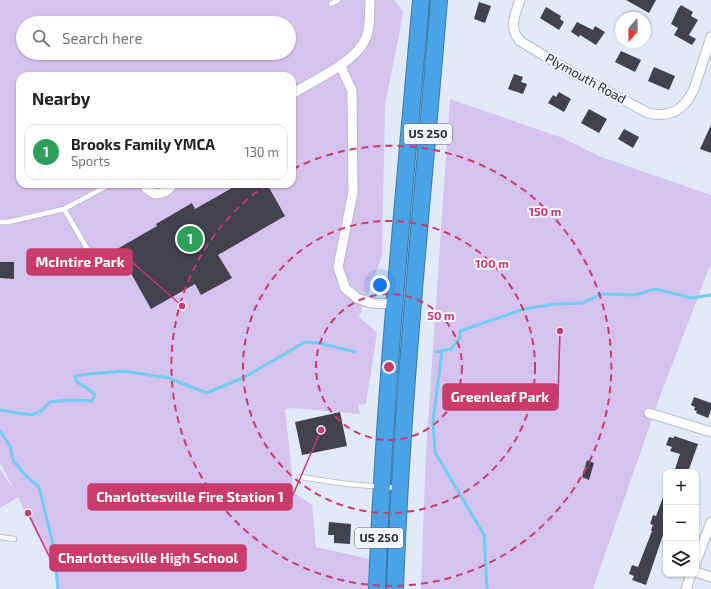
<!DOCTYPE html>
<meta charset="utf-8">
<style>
body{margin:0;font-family:"Exo 2",sans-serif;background:#f2f2f2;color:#222}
.controls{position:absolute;right:12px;bottom:12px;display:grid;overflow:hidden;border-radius:8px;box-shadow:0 1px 3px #0004}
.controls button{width:36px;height:36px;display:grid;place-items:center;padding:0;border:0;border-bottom:1px solid #e0e0e0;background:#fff;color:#222;font:20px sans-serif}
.compass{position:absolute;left:615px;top:12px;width:36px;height:36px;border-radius:50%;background:#fff;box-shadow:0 1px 3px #0004;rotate:200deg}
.you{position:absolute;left:380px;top:285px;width:14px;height:14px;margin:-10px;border:3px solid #fff;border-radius:50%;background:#1a73e8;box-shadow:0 0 0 6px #1a73e833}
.badge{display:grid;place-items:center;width:26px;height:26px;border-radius:50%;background:#c83b6b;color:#fff;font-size:13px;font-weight:700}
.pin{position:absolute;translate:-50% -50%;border:2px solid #fff;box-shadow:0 1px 4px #0006}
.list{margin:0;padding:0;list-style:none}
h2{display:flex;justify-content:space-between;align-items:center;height:52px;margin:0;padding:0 16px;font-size:17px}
h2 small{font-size:13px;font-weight:400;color:#767676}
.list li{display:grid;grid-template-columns:26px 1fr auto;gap:12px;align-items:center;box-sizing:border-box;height:56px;margin:0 8px 8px;padding:0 8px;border:1px solid #e0e0e0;border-radius:12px}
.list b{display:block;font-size:15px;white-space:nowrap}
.list p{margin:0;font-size:13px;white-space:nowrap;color:#767676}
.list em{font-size:13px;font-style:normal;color:#767676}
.icon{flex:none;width:22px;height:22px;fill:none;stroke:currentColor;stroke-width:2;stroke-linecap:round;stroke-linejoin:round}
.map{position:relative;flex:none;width:711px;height:589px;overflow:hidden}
.search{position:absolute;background:#fff;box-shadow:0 1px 3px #0004;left:16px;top:16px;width:280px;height:44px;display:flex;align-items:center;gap:10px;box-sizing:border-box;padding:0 14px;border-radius:22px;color:#767676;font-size:15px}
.panel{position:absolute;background:#fff;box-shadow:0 1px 3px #0004;left:16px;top:72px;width:280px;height:116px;border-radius:12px}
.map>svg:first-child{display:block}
.green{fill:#d6c2ef;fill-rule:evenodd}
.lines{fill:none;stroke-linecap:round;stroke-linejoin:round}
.stream{stroke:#6fcdf1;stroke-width:3}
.building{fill:#41424e}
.lane-casing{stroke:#b3bac8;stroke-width:6}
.street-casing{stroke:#b3bac8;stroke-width:11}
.highway-casing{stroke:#3e7aa8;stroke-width:18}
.lane{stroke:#fff;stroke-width:4.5}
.street{stroke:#fff;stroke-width:9}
.highway{stroke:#49a3e7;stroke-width:16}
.ring{fill:none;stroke:#c83b6b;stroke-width:2;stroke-dasharray:7 5}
.labels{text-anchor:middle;stroke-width:4;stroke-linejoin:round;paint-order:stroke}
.shield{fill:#f2f6ff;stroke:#666970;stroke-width:1}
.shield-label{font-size:12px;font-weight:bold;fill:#2a2d32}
.street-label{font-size:13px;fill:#2a2d32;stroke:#f2f6ff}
.centre{fill:#c83b6b;stroke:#f2f6ff;stroke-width:2}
.ring-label{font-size:12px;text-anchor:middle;font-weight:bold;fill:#c83b6b;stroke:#f2f6ff;stroke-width:4;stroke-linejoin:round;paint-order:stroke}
.leader{fill:none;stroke:#c83b6b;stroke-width:1.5}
.callout-dot{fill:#c83b6b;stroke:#f2f6ff;stroke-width:1.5}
.callout{fill:#c83b6b;stroke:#c83b6b;stroke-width:1.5}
.callout-label{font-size:14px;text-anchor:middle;font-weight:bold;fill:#fff}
</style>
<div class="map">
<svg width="711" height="589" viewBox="0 0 711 589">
<rect width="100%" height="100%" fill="#e2e9f8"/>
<path class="green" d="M0 0H394L403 11 399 35 385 104 382 256 359 317 377 333 366 404 358 405 360 414 293 408 285 409 294 493 312 505 316 547 370 559 371 589H56L57 574 18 497 0 508V469L14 490 0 462ZM23 23H289V53H23ZM20 76H292V184H20Z
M450 99 563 138 601 157 711 195V263L659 399 593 589H421L426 451Z"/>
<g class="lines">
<path class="stream" d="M442 351 433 421 435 452 484 535 487 589
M436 352 451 349 460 338V331L524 309 556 304 582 303 602 294 635 295 655 289 692 298 711 295
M0 410 31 415 41 411 50 402 70 400 92 401 95 395 87 388 77 382 75 376 89 374 123 371 169 378 206 393 243 378 305 342 319 343 355 352
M0 431 10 446 13 460 26 476 39 487 54 548 58 589"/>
</g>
<path class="building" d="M626 0H656L649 13Z
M479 2 491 6 485 23 474 19Z
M681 5 693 12 691 16 698 20 689 35 696 39 692 45 674 35 678 28 671 24 678 9Z
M546 7 561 16 560 19 564 22 559 30 540 18Z
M577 22 593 30 595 26 605 32 596 45 580 35 579 37 571 32Z
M621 51 641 60 635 72 615 62Z
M654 67 675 76 669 90 648 81Z
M514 74 523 77 521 82 527 84 523 94 508 89Z
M559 92 571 99 564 112 548 103 553 95 556 97Z
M589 109 607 119 599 133 581 123Z
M711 125V153L700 149Z
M624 129 639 137 633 148 618 139Z
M239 184H267L285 216 218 255 232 278 201 295 195 284 151 309 128 268 123 270 112 252 157 226 156 224 192 203 195 209Z
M0 262H14V279L0 278Z
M694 397 711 403V410L708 418 696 413 697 411 694 410 695 407 691 405Z
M340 412 347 446 302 455 295 422Z
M674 436 698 444 688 472H674L680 454 670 451 672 447 666 445 669 437 674 438Z
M587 460 594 463 589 480 582 477Z
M665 492 666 530 664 535H663L646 585 632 580 634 576 629 574 632 565 638 567 652 531 651 530 653 525 650 524 653 515 656 516Z
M329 522 351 524 350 544 334 543V535H328Z"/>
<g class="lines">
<g class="lane-casing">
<path id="lane" d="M331 4 338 0
M64 209 102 274 116 265
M0 222H8L64 209 111 184
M300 477 347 484 398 488
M0 537 14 539"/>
</g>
<g class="street-casing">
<path id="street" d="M520 0C515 15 508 27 520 41L573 73 648 113C671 118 684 110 694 89L711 37
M340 65 352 91 353 192 338 267 345 288 357 298 371 303 395 304
M292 94C314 80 354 63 365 40 371 29 369 12 370 0
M143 184 146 188 155 194C162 193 170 192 172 184
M649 413 711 432
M696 562 711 522
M696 572 711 577
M686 589 691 574"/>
</g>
<g class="highway-casing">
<path id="highway" d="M377 589C384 392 404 196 421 0
M395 589C402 392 423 196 439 0"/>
</g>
<use href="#lane" class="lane"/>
<use href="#street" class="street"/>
<use href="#highway" class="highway"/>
</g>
<g class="ring">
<circle cx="389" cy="367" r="73"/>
<circle cx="389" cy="367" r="146"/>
<path d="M293 169A220 220 0 1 1 266 185"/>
</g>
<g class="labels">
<g class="shield">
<rect x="404" y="124" width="48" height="20" rx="3"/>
<rect x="355" y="528" width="48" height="20" rx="3"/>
</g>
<g class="shield-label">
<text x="428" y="138">US 250</text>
<text x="379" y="542">US 250</text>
</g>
<g class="street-label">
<text transform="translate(586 78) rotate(29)" y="5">Plymouth Road</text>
</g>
</g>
<circle cx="389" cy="367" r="6" class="centre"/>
<g class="ring-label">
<text x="545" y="216">150 m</text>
<text x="492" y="268">100 m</text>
<text x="441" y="320">50 m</text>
</g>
<path class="leader" d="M182 306L132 262M560 331L558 397M321 430L292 497M28 513L50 558"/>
<g class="callout-dot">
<circle cx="182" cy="306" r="4"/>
<circle cx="560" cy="331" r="4"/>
<circle cx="321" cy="430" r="4"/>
<circle cx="28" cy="513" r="4"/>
</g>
<g class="callout">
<rect x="27" y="249" width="105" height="26" rx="4"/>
<rect x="443" y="384" width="115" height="26" rx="4"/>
<rect x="88" y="484" width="204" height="26" rx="4"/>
<rect x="50" y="545" width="196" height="26" rx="4"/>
</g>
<g class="callout-label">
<text x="80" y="267">McIntire Park</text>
<text x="500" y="402">Greenleaf Park</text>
<text x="190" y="502">Charlottesville Fire Station 1</text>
<text x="148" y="563">Charlottesville High School</text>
</g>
</svg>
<div class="controls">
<button>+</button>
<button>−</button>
<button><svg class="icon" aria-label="layers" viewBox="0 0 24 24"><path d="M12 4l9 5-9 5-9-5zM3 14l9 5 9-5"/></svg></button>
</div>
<svg class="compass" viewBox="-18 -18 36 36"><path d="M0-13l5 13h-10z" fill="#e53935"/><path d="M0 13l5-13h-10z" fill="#767676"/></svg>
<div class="you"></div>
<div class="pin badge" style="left:190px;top:239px;background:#2e9e5b">1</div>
<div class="search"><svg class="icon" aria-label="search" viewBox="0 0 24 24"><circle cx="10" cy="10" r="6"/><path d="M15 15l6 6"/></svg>Search here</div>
<section class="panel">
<h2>Nearby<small></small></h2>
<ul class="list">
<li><span class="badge" style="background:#2e9e5b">1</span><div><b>Brooks Family YMCA</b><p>Sports</p></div><em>130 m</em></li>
</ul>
</section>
</div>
